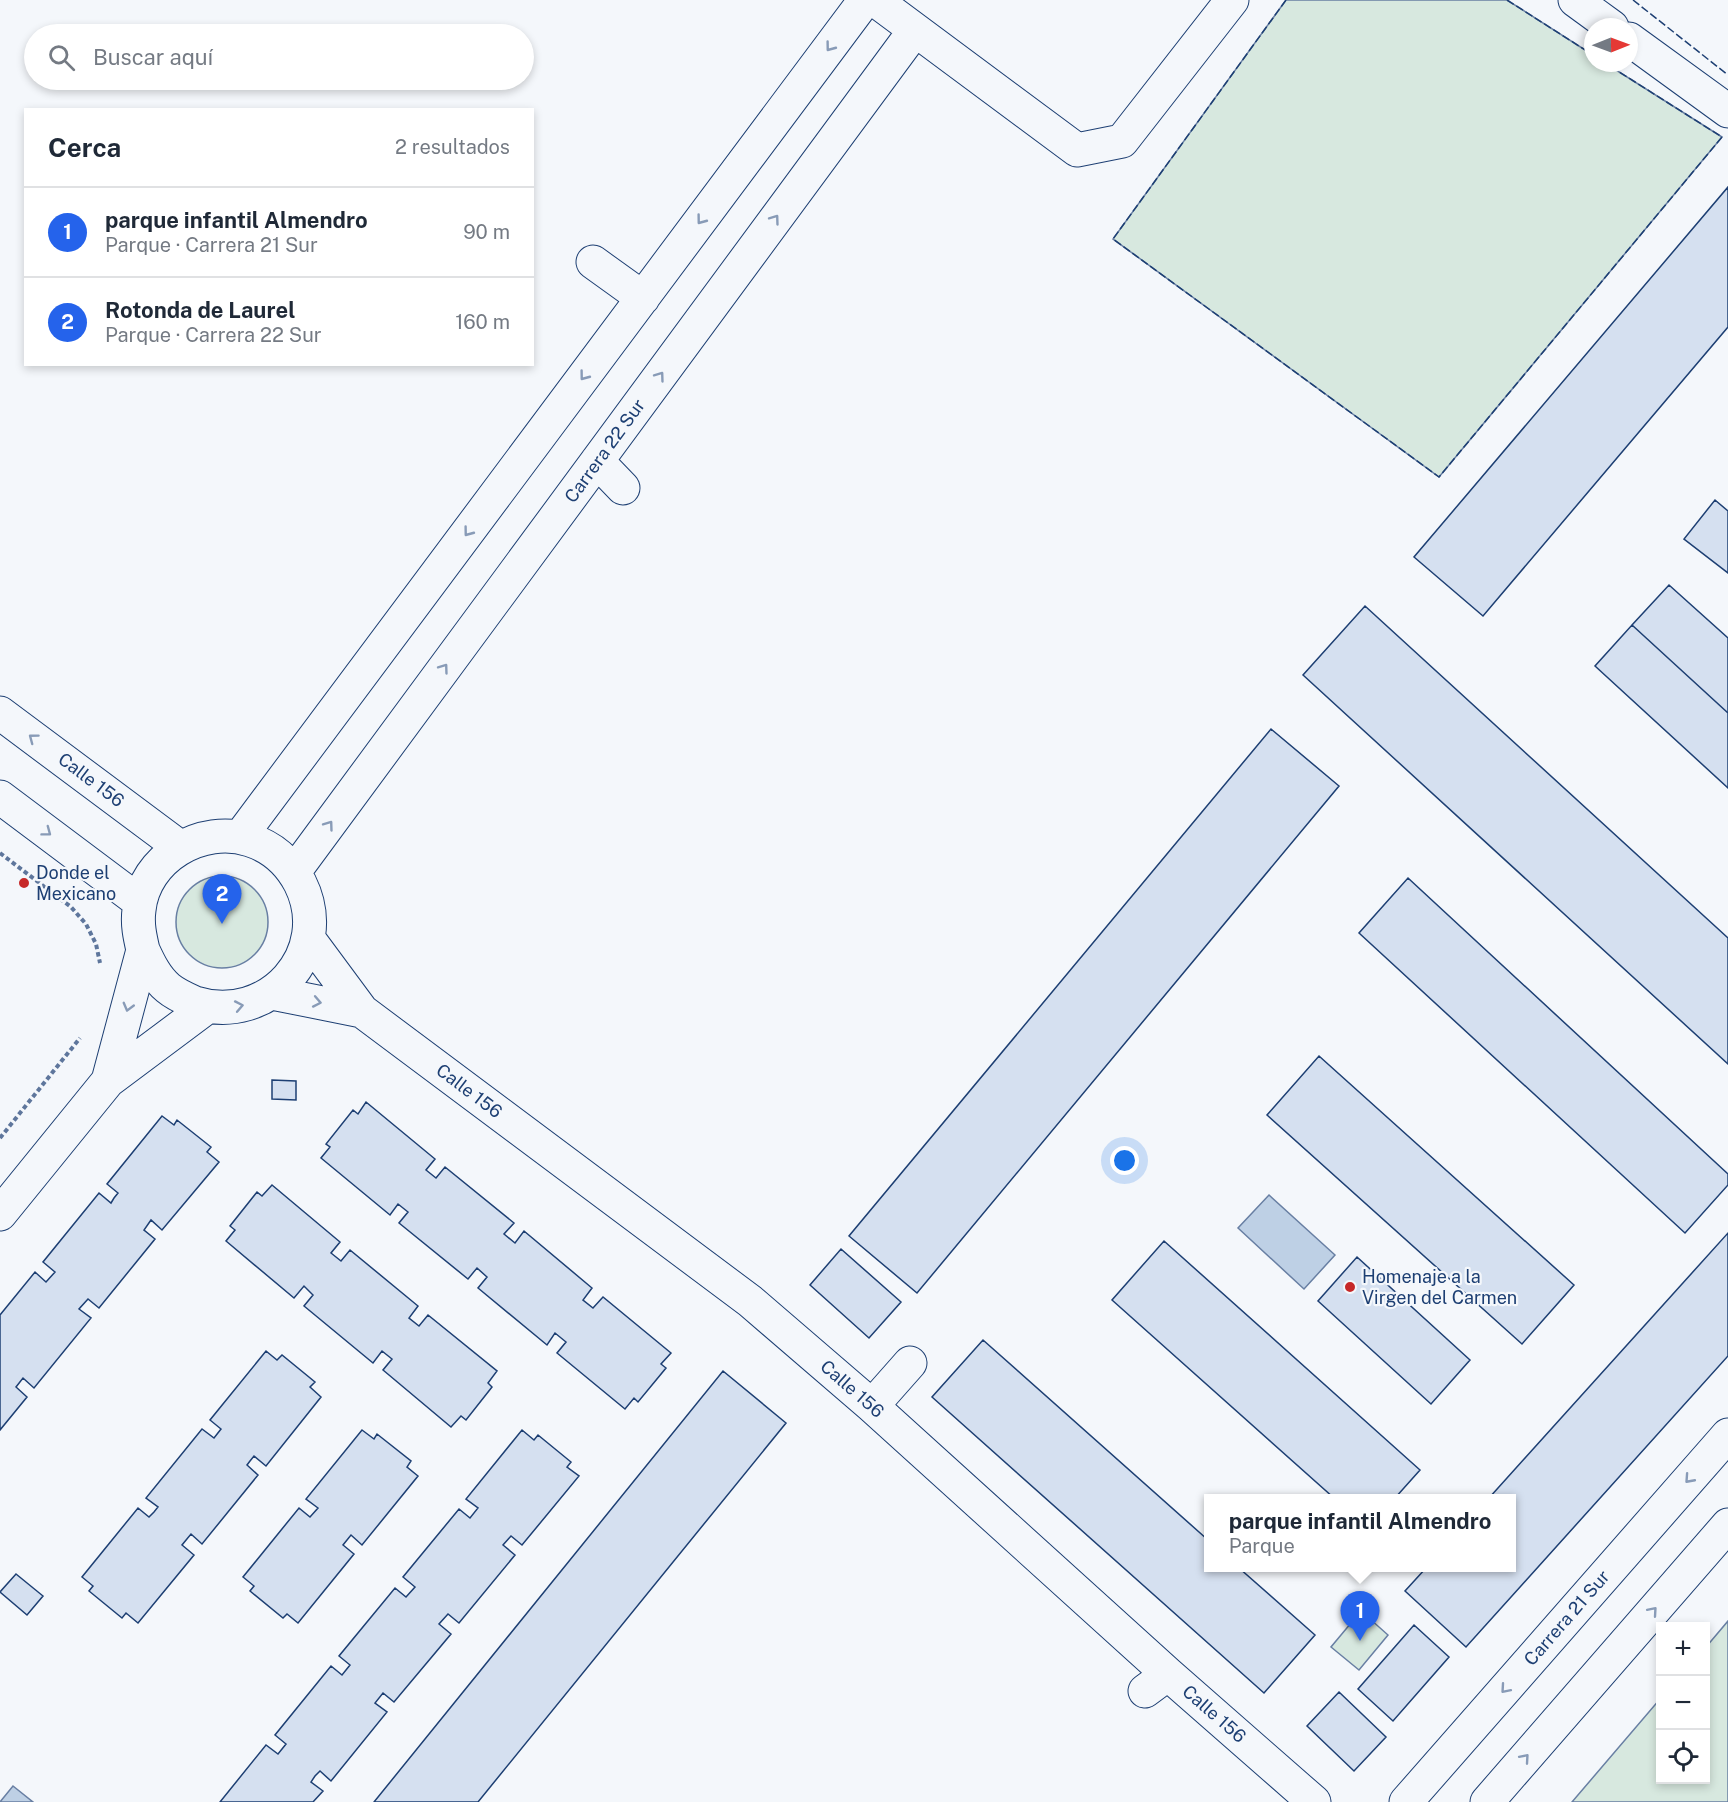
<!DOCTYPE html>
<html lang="es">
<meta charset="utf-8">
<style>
body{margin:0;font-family:"Public Sans",sans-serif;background:#f6f6f7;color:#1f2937}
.controls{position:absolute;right:18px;bottom:18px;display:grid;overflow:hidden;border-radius:0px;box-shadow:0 3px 9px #0003}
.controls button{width:54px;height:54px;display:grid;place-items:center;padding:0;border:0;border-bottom:2px solid #e0e1e3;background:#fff;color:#1f2937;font:30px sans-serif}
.compass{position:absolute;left:1584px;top:18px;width:54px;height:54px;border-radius:50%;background:#fff;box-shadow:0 3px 9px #0003;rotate:89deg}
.you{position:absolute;left:1125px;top:1161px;width:21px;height:21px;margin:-15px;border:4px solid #fff;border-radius:50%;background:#1a73e8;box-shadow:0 0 0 9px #1a73e833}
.badge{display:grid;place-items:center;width:39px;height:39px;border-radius:50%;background:#2563eb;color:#fff;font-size:20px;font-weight:700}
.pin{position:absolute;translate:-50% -50px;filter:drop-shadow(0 2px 3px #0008)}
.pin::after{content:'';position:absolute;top:32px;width:21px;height:18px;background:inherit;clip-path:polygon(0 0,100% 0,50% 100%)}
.popup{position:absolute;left:1204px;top:1494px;width:312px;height:78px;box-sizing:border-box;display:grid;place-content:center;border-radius:0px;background:#fff;filter:drop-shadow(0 2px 4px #0005);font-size:20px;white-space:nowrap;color:#747a83}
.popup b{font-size:22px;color:#1f2937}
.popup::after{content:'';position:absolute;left:50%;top:100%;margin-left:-12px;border:12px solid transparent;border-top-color:#fff}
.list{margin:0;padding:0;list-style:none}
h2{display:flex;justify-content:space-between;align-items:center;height:78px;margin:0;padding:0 24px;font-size:26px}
h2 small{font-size:20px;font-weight:400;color:#747a83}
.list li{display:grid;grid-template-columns:39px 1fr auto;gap:18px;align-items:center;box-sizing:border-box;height:90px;padding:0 24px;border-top:2px solid #e0e1e3}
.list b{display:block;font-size:22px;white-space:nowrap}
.list p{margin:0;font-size:20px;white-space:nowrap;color:#747a83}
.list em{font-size:20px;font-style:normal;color:#747a83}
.icon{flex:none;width:33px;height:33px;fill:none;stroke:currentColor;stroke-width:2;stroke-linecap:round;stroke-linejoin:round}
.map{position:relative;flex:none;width:1728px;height:1802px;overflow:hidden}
.search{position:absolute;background:#fff;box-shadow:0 3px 9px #0003;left:24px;top:24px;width:510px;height:66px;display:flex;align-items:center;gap:15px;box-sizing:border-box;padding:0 21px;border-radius:33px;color:#747a83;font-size:22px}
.panel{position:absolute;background:#fff;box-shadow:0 3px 9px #0003;left:24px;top:108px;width:510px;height:258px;border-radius:0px}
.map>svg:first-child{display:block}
.green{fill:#d7e8df;stroke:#687fa3;stroke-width:1.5}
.water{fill:#bed0e5;stroke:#687fa3;stroke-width:1.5}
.building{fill:#d5e0f0;stroke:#1d3f73;stroke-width:1.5}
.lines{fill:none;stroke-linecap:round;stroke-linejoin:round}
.minor-casing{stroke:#1d3f73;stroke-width:35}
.path{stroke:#5e769c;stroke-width:4;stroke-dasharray:4.5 3;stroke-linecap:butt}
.minor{stroke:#f4f7fb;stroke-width:33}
.fence{stroke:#1d3f73;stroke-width:1.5;stroke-dasharray:8 3;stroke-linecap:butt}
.oneway{stroke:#889bb7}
.poi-dot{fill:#c62828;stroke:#f4f7fb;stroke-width:2}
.labels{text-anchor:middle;stroke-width:4.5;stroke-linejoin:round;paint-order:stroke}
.street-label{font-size:18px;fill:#1d3f73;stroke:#f4f7fb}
.poi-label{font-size:18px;fill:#1d3f73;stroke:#f4f7fb;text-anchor:start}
</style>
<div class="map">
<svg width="1728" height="1802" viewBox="0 0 1728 1802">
<rect width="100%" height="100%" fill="#f4f7fb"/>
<path class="green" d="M1286 0H1507L1593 55V63H1605L1722 137 1439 477 1113 239Z
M176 922a46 46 0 1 1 92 0a46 46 0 1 1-92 0Z
M1361 1611 1388 1635 1359 1670 1331 1647Z
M1728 1621V1802H1572L1660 1699V1780H1706V1647Z"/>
<path class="water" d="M1269 1195 1335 1255 1304 1289 1238 1228Z
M13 1786 33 1802H0Z"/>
<path class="building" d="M1728 187V327L1483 616 1414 557Z
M1715 500 1728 511V573L1684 539Z
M1669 585 1728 638V713L1632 625Z
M1365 606 1728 938V1064L1303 675Z
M1632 625 1728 713V788L1595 666Z
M1271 729 1339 786 917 1293 849 1236Z
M1408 878 1728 1174V1185L1685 1233 1359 933Z
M1319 1056 1574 1285 1522 1344 1267 1115Z
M272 1080 296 1081V1100L272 1099Z
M366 1102 435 1159 426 1170 436 1178 445 1167 514 1223 504 1234 515 1243 524 1231 592 1288 583 1300 593 1308 603 1297 671 1353 661 1364 666 1368 638 1402 634 1398 625 1409 557 1353 566 1342 555 1333 547 1345 478 1288 487 1277 477 1268 468 1279 399 1223 408 1212 398 1204 390 1215 321 1158 330 1147 326 1144 353 1110 358 1114Z
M162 1116 174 1125 177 1120 211 1147 207 1152 219 1162 162 1230 151 1220 144 1230 155 1239 99 1308 88 1299 79 1309 91 1318 34 1388 23 1378 16 1387 27 1397 0 1430V1315L35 1272 46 1282 55 1272 43 1262 99 1193 111 1203 114 1198 118 1193 107 1184Z
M272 1185 340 1242 331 1253 341 1261 350 1250 418 1306 409 1318 419 1326 428 1315 497 1371 488 1383 492 1387 466 1420 461 1416 451 1427 383 1370 392 1359 382 1351 373 1363 304 1306 313 1295 304 1286 294 1298 226 1241 235 1230 230 1226 257 1192 262 1196Z
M1728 1233V1356L1466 1647 1405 1591 1426 1568H1512V1498H1489Z
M1164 1241 1420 1470 1395 1498H1334L1112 1300Z
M841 1249 901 1302 869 1338 810 1285Z
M1357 1257 1470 1360 1431 1404 1318 1301Z
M983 1340 1208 1540V1568H1239L1315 1635 1264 1693 932 1397Z
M266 1351 277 1360 282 1355 315 1382 310 1387 321 1397 266 1466 254 1456 250 1461 247 1465 258 1475 202 1544 191 1534 182 1545 194 1555 138 1623 126 1613 122 1618 89 1591 93 1586 82 1577 138 1508 149 1517 154 1512 158 1507 146 1498 202 1429 214 1438 221 1429 210 1420Z
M723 1371 786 1423 478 1802H374Z
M362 1430 374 1439 377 1434 411 1461 407 1467 418 1476 362 1545 351 1535 343 1545 354 1554 298 1623 287 1614 283 1618 250 1591 254 1586 243 1577 299 1508 310 1517 318 1508 306 1499Z
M522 1430 534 1440 538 1435 571 1462 567 1467 579 1476 522 1545 511 1536 503 1545 515 1555 459 1623 448 1614 439 1624 451 1634 394 1702 383 1693 375 1703 387 1712 331 1781 320 1771 315 1776 311 1782 323 1791 313 1802H220L266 1745 278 1754 286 1744 275 1735 331 1666 342 1675 350 1665 339 1656 395 1588 406 1597 415 1587 403 1577 459 1509 470 1518 478 1508 466 1499Z
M16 1574 43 1596 27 1615 0 1592Z
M1414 1625 1449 1657 1393 1721 1358 1689Z
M1339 1692 1386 1737 1354 1771 1307 1726Z"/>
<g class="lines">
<g class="minor-casing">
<path id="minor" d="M875 0 1077 150 1122 141 1232 0
M1575 0 1612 27
M1629 39 1728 111
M593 262 643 298
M597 461 623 488
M0 713 181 848
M0 797 140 902
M240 837 865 0
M294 872 915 30
M308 938 362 1011 750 1301 872 1406 1168 1674 1314 1802
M272 993 362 1011
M108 1081 143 950C140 937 137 924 139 910 144 858 202 824 250 840 272 847 289 862 300 883 335 953 268 1026 195 1003 186 999 175 994 168 988 156 978 149 963 143 950
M0 1214 108 1081 207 1007
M872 1406 910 1363
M1145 1691 1168 1674
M1406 1802 1728 1435
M1487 1802 1728 1525"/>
</g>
<path class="path" d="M0 853 71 907 86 924 96 944 100 963
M0 1138 80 1038"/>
<use href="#minor" class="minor"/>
<path class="fence" d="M1286 0 1113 239 1439 477 1722 137 1605 63
M1507 0 1593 55
M1633 0 1728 75"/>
</g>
<defs><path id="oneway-chevron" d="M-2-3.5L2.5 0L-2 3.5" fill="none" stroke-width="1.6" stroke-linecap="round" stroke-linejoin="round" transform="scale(1.5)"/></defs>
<g class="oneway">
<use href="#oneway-chevron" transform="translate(830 47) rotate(127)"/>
<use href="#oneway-chevron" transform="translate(775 219) rotate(-54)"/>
<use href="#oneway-chevron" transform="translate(701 220) rotate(127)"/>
<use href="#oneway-chevron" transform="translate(584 376) rotate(127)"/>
<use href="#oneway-chevron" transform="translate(660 376) rotate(-54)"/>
<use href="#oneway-chevron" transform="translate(468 532) rotate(127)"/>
<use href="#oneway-chevron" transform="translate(444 668) rotate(-54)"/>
<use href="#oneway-chevron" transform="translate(33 738) rotate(-143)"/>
<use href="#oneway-chevron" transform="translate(329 825) rotate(-54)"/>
<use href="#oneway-chevron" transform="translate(47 832) rotate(37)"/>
<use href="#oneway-chevron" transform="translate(317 1002) rotate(11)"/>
<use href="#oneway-chevron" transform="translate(239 1006) rotate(-11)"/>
<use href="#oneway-chevron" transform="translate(128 1007) rotate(105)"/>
<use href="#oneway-chevron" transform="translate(1689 1479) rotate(132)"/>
<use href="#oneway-chevron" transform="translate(1653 1611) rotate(-49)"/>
<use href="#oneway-chevron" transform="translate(1505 1689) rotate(131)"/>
<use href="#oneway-chevron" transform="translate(1525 1758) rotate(-49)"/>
</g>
<g class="poi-dot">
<circle cx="24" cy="883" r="6"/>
<circle cx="1350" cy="1287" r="6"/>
</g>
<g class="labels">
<g class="street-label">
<text transform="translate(605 451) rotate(-54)" y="6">Carrera 22 Sur</text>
<text transform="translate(91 780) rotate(37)" y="6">Calle 156</text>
<text transform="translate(469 1091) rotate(37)" y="6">Calle 156</text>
<text transform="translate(852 1389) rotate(41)" y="6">Calle 156</text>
<text transform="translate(1567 1618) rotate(-49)" y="6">Carrera 21 Sur</text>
<text transform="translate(1214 1714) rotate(41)" y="6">Calle 156</text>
</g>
<g class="poi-label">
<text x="36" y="879">Donde el<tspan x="36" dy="21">Mexicano</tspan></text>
<text x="1362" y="1283">Homenaje a la<tspan x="1362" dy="21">Virgen del Carmen</tspan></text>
</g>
</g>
</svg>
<div class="controls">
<button>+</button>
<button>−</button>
<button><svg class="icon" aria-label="locate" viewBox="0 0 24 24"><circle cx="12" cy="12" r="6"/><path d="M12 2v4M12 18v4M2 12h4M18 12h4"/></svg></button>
</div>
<svg class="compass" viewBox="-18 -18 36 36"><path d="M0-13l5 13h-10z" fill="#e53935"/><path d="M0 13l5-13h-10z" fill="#747a83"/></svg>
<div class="you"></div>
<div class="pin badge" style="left:1360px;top:1641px">1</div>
<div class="popup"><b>parque infantil Almendro</b>Parque</div>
<div class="pin badge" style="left:222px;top:924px">2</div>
<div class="search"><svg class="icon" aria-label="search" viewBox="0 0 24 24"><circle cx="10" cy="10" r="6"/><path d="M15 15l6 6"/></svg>Buscar aquí</div>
<section class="panel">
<h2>Cerca<small>2 resultados</small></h2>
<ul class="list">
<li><span class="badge">1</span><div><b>parque infantil Almendro</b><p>Parque · Carrera 21 Sur</p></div><em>90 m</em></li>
<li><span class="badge">2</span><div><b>Rotonda de Laurel</b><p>Parque · Carrera 22 Sur</p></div><em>160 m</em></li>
</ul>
</section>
</div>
